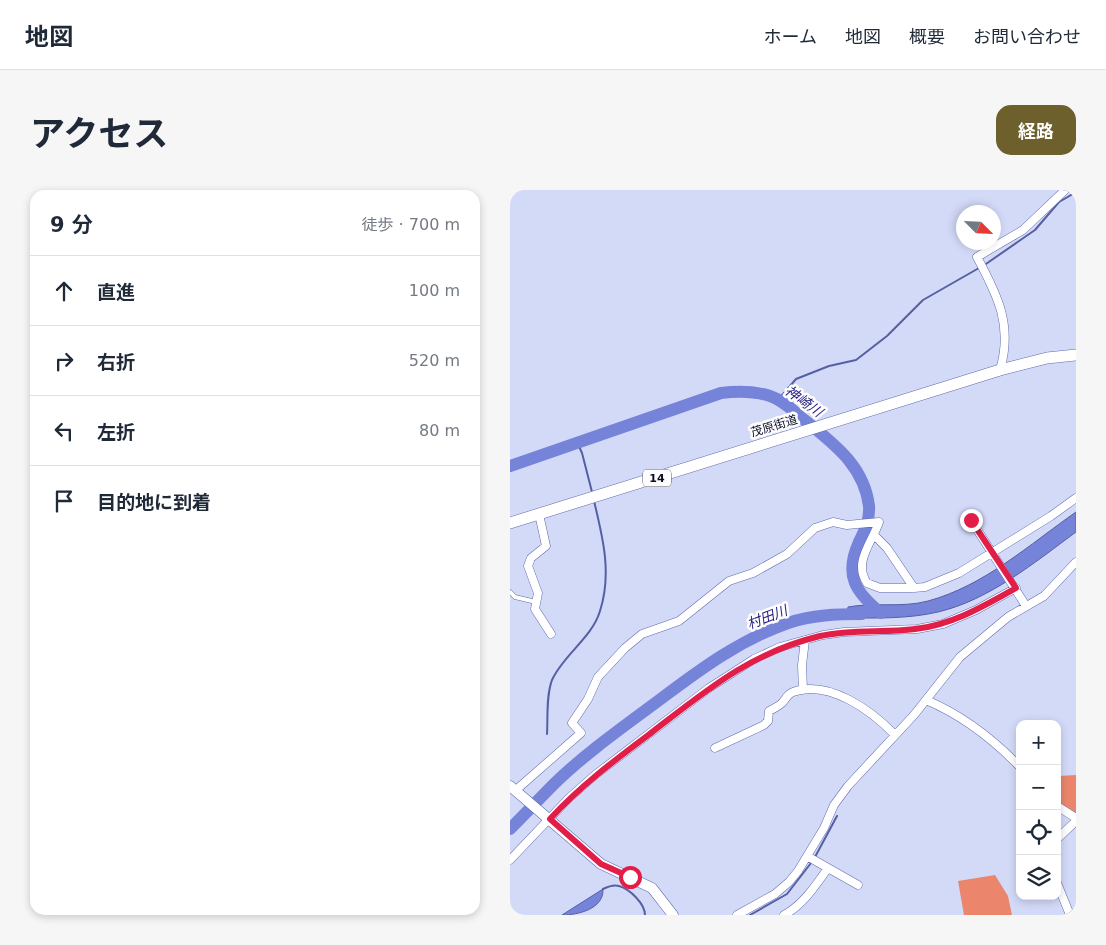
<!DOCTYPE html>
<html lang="ja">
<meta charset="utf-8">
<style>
body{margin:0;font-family:"DejaVu Sans","Noto Sans JP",sans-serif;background:#f6f6f7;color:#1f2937}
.controls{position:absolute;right:15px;bottom:15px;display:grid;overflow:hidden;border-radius:10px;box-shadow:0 2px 8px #0003}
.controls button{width:45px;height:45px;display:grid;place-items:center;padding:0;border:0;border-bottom:1px solid #e0e1e3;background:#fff;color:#1f2937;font:25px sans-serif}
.compass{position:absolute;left:446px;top:15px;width:45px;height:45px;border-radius:50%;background:#fff;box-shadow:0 2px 8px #0003;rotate:114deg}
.stop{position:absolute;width:15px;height:15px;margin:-11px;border:4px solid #e11d48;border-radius:50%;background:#fff}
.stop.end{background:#e11d48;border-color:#fff;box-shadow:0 1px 5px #0008}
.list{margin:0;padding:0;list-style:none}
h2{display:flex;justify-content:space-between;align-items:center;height:65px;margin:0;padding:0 20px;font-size:21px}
h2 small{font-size:16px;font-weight:400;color:#747a83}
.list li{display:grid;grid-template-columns:32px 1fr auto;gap:15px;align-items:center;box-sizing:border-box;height:70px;padding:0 20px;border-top:1px solid #e0e1e3}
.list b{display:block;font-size:19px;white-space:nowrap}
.list em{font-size:16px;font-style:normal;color:#747a83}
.icon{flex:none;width:28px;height:28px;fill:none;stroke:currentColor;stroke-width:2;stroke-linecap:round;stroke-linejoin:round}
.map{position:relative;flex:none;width:566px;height:725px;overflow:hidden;border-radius:15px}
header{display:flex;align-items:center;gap:30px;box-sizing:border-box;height:70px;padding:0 25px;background:#fff;border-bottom:1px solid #e0e1e3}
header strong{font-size:24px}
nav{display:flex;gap:28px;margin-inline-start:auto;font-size:18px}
.intro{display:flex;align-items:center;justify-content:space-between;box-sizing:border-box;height:120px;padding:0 30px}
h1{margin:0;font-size:35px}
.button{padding:12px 22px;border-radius:15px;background:#6d602d;color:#fff;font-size:18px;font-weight:700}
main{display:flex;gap:30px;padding:0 30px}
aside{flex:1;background:#fff;border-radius:15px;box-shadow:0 2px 8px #0003}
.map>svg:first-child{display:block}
.forest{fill:#eb866d}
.water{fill:#7583d9;stroke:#5560a4}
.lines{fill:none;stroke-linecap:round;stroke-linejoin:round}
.stream{stroke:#5560a4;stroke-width:2}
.river{stroke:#7583d9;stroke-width:12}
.lane-casing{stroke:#606bac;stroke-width:5}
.street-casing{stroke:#606bac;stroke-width:9}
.secondary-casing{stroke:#606bac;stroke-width:11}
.primary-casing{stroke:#606bac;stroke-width:12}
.lane{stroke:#fff;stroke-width:4}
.street{stroke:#fff;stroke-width:8}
.secondary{stroke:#fff;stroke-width:10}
.primary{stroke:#fff;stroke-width:11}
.route{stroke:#e11d48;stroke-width:6}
.labels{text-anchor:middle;stroke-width:5;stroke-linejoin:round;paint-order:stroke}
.shield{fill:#fdfdfd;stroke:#545667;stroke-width:1}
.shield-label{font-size:11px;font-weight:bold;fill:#0b0e27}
.street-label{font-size:12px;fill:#0b0e27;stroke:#fdfdfd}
.water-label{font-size:14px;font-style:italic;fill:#241e82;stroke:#fdfdfd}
</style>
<header>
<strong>地図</strong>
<nav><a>ホーム</a><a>地図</a><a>概要</a><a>お問い合わせ</a></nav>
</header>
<div class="intro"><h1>アクセス</h1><a class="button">経路</a></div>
<main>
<aside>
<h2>9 分<small>徒歩 · 700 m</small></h2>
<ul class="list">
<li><svg class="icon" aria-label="ahead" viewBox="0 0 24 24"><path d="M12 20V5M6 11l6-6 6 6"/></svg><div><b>直進</b></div><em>100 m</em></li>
<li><svg class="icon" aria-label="right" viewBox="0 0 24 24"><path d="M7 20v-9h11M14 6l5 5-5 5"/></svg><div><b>右折</b></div><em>520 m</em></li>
<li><svg class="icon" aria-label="left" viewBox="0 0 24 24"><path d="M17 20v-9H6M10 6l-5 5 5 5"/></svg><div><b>左折</b></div><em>80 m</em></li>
<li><svg class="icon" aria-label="arrive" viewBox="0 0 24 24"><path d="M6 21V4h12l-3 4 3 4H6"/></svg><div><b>目的地に到着</b></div></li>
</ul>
</aside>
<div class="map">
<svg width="566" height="725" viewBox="0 0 566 725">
<rect width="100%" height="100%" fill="#d3daf8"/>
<path class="forest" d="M566 585V631L547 618 549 586Z
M485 685 498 706 502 725H454L448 691Z"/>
<path class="water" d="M566 322V342C524 373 479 410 428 422 398 429 367 428 336 428L338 417C364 412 392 418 418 411 474 396 520 354 566 322Z
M93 699C94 719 68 725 52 725Z"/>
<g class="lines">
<path class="stream" d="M473 76 525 40 549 12 566 2
M268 210 286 189 319 176 346 170 377 146 413 110 469 78
M67 252 72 263 82 302
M37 544C38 527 36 506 42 490 53 465 82 448 90 421 102 384 93 348 84 311
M305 667 327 626
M93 699C97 697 103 694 109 696 120 699 135 714 135 725
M240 725 277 704 301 673"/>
<path class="river" d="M0 276 211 203C228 201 244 201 260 206 275 211 285 223 297 232 325 255 354 276 359 316 360 329 355 340 349 352 334 385 345 402 371 423
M0 639C15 624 30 608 45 593 77 562 116 535 152 508 192 478 230 450 278 433 302 425 327 424 352 424"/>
<g class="lane-casing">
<path id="lane" d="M0 402 5 407 26 412"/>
</g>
<g class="street-casing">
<path id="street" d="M490 180C503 136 488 106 467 67L513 40 555 0
M29 324 36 356 21 368 18 376 28 403 25 419 41 444
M461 330 516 416
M364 345 377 358 404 398
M293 500 292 475 295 450
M416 510C452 525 482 548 510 577
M205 558 254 535 258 531 259 521C263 519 269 516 272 513 276 509 277 504 283 502 319 489 362 521 385 545
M6 600 71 543 62 533 78 509 88 487 115 458 132 444 169 431 219 391 243 383 277 364 305 338 323 332 337 335 369 332C362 353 343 372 357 393L370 398H404L415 397 449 383 541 326 566 308
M547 616 566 628
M547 649 566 631
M0 670 59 608 85 585 199 498 244 469 270 457 313 445 334 442 407 439 433 434 466 420 506 398
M318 678 348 695
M547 693 560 725
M227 725 265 704 279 692 288 681 314 638 324 615 338 596 404 525 450 467 498 427 534 406 566 372
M274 725C293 715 306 695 318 678L297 666"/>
</g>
<g class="secondary-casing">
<path id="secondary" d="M0 596 91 674 142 698 163 725"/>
</g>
<g class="primary-casing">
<path id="primary" d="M0 333 490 180 537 168 566 165"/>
</g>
<use href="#lane" class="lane"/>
<use href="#street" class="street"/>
<use href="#secondary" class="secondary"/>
<use href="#primary" class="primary"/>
</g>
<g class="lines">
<path class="route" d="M120 687 91 674 40 629C70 596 105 570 141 543 197 500 240 463 310 446 342 439 373 443 405 439 442 435 474 416 506 398L461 330"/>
</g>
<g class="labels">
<rect class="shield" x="133" y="279.5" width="28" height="17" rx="4"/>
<g class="shield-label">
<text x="147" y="292">14</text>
</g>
<g class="street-label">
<text transform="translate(264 236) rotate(-17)" y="4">茂原街道</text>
</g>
<g class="water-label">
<text transform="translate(294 211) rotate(36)" y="5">神崎川</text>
<text transform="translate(257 427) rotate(-21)" y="5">村田川</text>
</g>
</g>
</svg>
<div class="controls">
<button>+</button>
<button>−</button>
<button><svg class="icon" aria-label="locate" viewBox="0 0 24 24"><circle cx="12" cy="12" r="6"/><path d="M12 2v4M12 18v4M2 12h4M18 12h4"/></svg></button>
<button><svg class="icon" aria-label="layers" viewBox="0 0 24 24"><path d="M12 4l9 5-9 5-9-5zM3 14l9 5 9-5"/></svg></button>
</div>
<svg class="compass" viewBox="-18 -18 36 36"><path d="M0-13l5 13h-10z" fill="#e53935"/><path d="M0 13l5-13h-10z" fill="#747a83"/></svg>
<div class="stop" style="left:120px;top:687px"></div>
<div class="stop end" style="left:461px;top:330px"></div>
</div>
</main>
